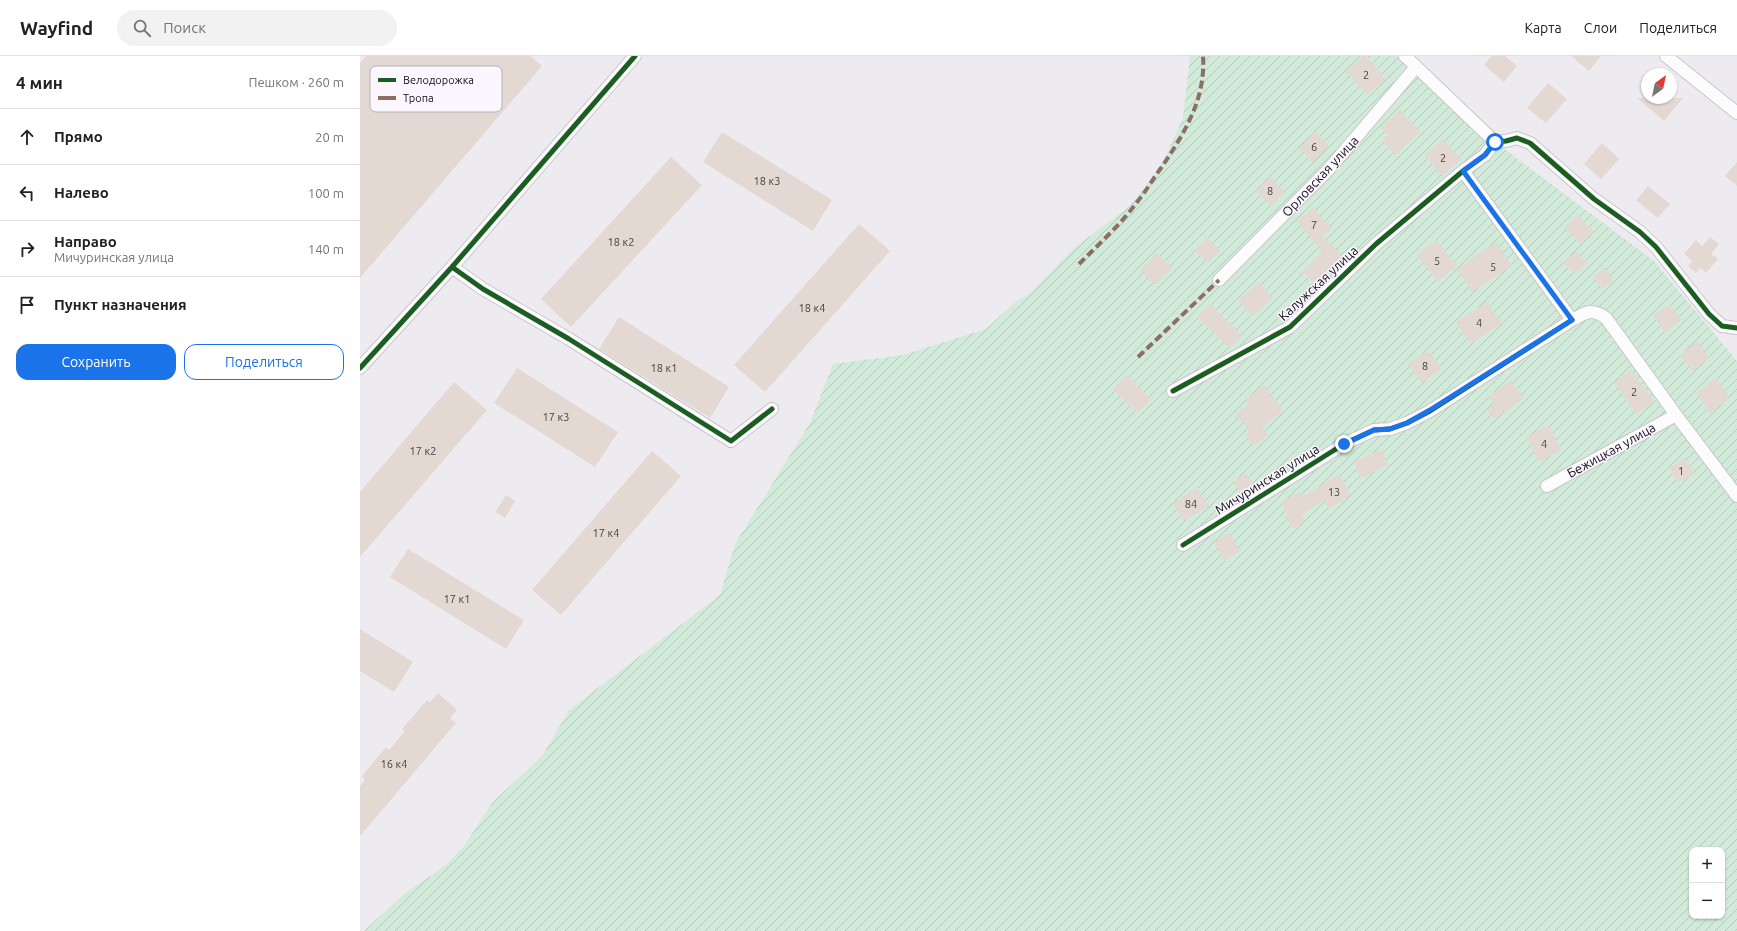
<!DOCTYPE html>
<html lang="ru">
<meta charset="utf-8">
<style>
body{margin:0;font-family:Ubuntu,sans-serif;background:#f2f2f2;color:#202124}
.controls{position:absolute;right:12px;bottom:12px;display:grid;overflow:hidden;border-radius:8px;box-shadow:0 1px 3px #0004}
.controls button{width:36px;height:36px;display:grid;place-items:center;padding:0;border:0;border-bottom:1px solid #e0e0e0;background:#fff;color:#202124;font:20px sans-serif}
.compass{position:absolute;left:1281px;top:12px;width:36px;height:36px;border-radius:50%;background:#fff;box-shadow:0 1px 3px #0004;rotate:33deg}
.stop{position:absolute;width:12px;height:12px;margin:-9px;border:3px solid #1a73e8;border-radius:50%;background:#fff}
.stop.end{background:#1a73e8;border-color:#fff;box-shadow:0 1px 4px #0008}
.list{margin:0;padding:0;list-style:none}
h2{display:flex;justify-content:space-between;align-items:center;height:52px;margin:0;padding:0 16px;font-size:17px}
h2 small{font-size:13px;font-weight:400;color:#757577}
.list li{display:grid;grid-template-columns:26px 1fr auto;gap:12px;align-items:center;box-sizing:border-box;height:56px;padding:0 16px;border-top:1px solid #e0e0e0}
.list b{display:block;font-size:15px;white-space:nowrap}
.list p{margin:0;font-size:13px;white-space:nowrap;color:#757577}
.list em{font-size:13px;font-style:normal;color:#757577}
.actions{display:flex;gap:8px;padding:12px 16px}
.actions a{flex:1;padding:9px 0;border:1px solid #1a73e8;border-radius:12px;text-align:center;font-size:14px;color:#1a73e8}
.actions .main{background:#1a73e8;color:#fff}
.icon{flex:none;width:22px;height:22px;fill:none;stroke:currentColor;stroke-width:2;stroke-linecap:round;stroke-linejoin:round}
.map{position:relative;flex:none;width:1377px;height:875px;overflow:hidden}
header{display:flex;align-items:center;gap:24px;box-sizing:border-box;height:56px;padding:0 20px;background:#fff;border-bottom:1px solid #e0e0e0}
header strong{font-size:19px}
nav{display:flex;gap:22px;margin-inline-start:auto;font-size:14px}
.search{width:280px;height:36px;background:#f2f2f2;display:flex;align-items:center;gap:10px;box-sizing:border-box;padding:0 14px;border-radius:22px;color:#757577;font-size:15px}
main{display:flex}
aside{flex:1;background:#fff}
.map>svg:first-child{display:block}
.garden{fill:url(#garden-furrows);fill-rule:evenodd}
.building{fill:#e4d8d3}
.lines{fill:none;stroke-linecap:round;stroke-linejoin:round}
.minor-casing{stroke:#c8c6ca;stroke-width:14}
.minor{stroke:#fcfcfd;stroke-width:12}
.quiet{stroke:#8d6e63;stroke-width:4;stroke-dasharray:8 4;stroke-linecap:butt}
.cycleway-casing{stroke:#fbf6ff;stroke-width:8}
.cycleway{stroke:#1b5e20;stroke-width:5}
.route{stroke:#1a73e8;stroke-width:5}
.labels{text-anchor:middle;stroke-width:3;stroke-linejoin:round;paint-order:stroke}
.number-label{font-size:11px;fill:#454042}
.street-label{font-size:13px;fill:#100e12;stroke:#fbf6ff}
.key{fill:#fbf6ff;stroke:#b4b0b8;stroke-width:1}
.key-label{font-size:11px;fill:#100e12}
</style>
<header>
<strong>Wayfind</strong>
<div class="search"><svg class="icon" aria-label="search" viewBox="0 0 24 24"><circle cx="10" cy="10" r="6"/><path d="M15 15l6 6"/></svg>Поиск</div>
<nav><a>Карта</a><a>Слои</a><a>Поделиться</a></nav>
</header>
<main>
<aside>
<h2>4 мин<small>Пешком · 260 m</small></h2>
<ul class="list">
<li><svg class="icon" aria-label="ahead" viewBox="0 0 24 24"><path d="M12 20V5M6 11l6-6 6 6"/></svg><div><b>Прямо</b></div><em>20 m</em></li>
<li><svg class="icon" aria-label="left" viewBox="0 0 24 24"><path d="M17 20v-9H6M10 6l-5 5 5 5"/></svg><div><b>Налево</b></div><em>100 m</em></li>
<li><svg class="icon" aria-label="right" viewBox="0 0 24 24"><path d="M7 20v-9h11M14 6l5 5-5 5"/></svg><div><b>Направо</b><p>Мичуринская улица</p></div><em>140 m</em></li>
<li><svg class="icon" aria-label="arrive" viewBox="0 0 24 24"><path d="M6 21V4h12l-3 4 3 4H6"/></svg><div><b>Пункт назначения</b></div></li>
</ul>
<div class="actions"><a class="main">Сохранить</a><a>Поделиться</a></div>
</aside>
<div class="map">
<svg width="1377" height="875" viewBox="0 0 1377 875">
<defs>
<pattern id="garden-furrows" width="10" height="10" patternUnits="userSpaceOnUse"><rect width="10" height="10" fill="#d2eada"/><path d="M-1 1l2-2M0 10L10 0M9 11l2-2" fill="none" stroke="#b3c8ba"/></pattern>
</defs>
<rect width="100%" height="100%" fill="#eeebf0"/>
<path class="garden" d="M830 0H1036L1055 13 1135 86 1294 205 1377 305V875H4L44 838 86 809 104 790 132 747 183 699 209 654 360 539 375 488 450 367 473 308 543 299 626 273 655 246 670 237 714 192 770 150 802 108 823 62ZM1332 794H1362V860H1332Z"/>
<path class="building" d="M6 0H170L182 10 0 222V7Z
M1003 0H1006L1026 23 1007 39 986 15Z
M1132 0H1145L1157 10 1144 26 1124 9Z
M1211 0H1241L1229 15Z
M1188 27 1207 43 1186 67 1167 52Z
M1277 42H1323L1304 65Z
M1040 54 1060 76 1035 99 1022 84 1028 79 1021 71Z
M955 75 969 90 953 106 939 92Z
M362 76 472 144 453 175 343 106Z
M1083 83 1101 104 1082 120 1064 99Z
M1242 87 1259 103 1241 123 1224 108Z
M311 101 342 129 211 271 181 243Z
M1377 106V130L1365 120Z
M909 121 925 136 911 150 895 135Z
M1288 130 1310 148 1298 162 1276 144Z
M954 152 972 173 962 180 982 200 955 228 942 216 962 195 937 165Z
M1218 159 1234 176 1220 188 1205 171Z
M499 168 530 195 405 336 374 309Z
M847 181 860 194 848 207 834 194Z
M1350 181 1359 188 1351 198 1358 203 1346 217 1340 212 1336 217 1328 210 1332 205 1324 198 1336 184 1342 190Z
M1076 184 1097 210 1078 225 1057 199Z
M1136 186 1152 210 1112 236 1097 213Z
M1216 195 1227 207 1214 218 1203 206Z
M797 197 812 212 795 229 780 214Z
M1245 212 1254 225 1242 233 1233 220Z
M899 226 913 243 892 260 878 244Z
M1127 246 1141 268 1111 288 1096 266Z
M850 248 882 280 869 292 837 261Z
M1310 248 1321 264 1305 276 1293 259Z
M259 261 369 331 350 362 239 293Z
M1337 285 1350 301 1333 315 1320 299Z
M1068 294 1081 313 1062 327 1048 307Z
M157 312 258 376 235 411 134 347Z
M1271 314 1294 346 1276 358 1254 326Z
M767 319 791 343 776 357 753 333Z
M1356 322 1370 342 1350 357 1336 337Z
M1151 325 1163 343 1134 363 1127 353 1134 348 1128 340Z
M94 326 127 354 0 501V436Z
M904 329 923 355 902 371 908 379 893 390 885 379 890 376 876 358 889 348 885 343Z
M1188 369 1202 394 1179 406 1166 381Z
M1021 393 1028 409 1001 422 994 406Z
M292 395 321 420 201 559 172 534Z
M1325 402 1334 419 1317 427 1309 412Z
M886 417 894 430 881 438 873 425Z
M979 419 991 439 969 453 964 444 942 459 945 465 932 473 925 461 928 459 920 447 939 436 942 441Z
M837 431 849 450 824 465 813 447Z
M146 439 155 445 145 462 135 456Z
M869 477 880 495 865 505 854 486Z
M48 493 164 564 146 593 30 521Z
M0 573 53 606 34 636 0 615Z
M78 637 97 654 90 662 96 667 0 780V730L5 724 2 720 26 691 29 694 45 675 42 673 67 644 70 646Z"/>
<g class="lines">
<g class="minor-casing">
<path id="minor" d="M1045 0 1135 86
M1306 0 1377 57
M1103 115 1212 264C1227 256 1231 252 1246 262L1316 359 1377 440
M92 211 123 233 209 283 371 385 412 353
M859 224 968 114 1056 11
M0 312 92 211 275 0
M813 335 930 271 1016 188 1103 115 1125 99 1135 86 1146 85 1157 82 1170 87 1234 143 1280 176 1296 191 1349 258 1362 270 1377 272
M1187 430 1316 359
M823 489 984 388 1014 374 1030 373 1047 367 1070 355 1212 264"/>
</g>
<use href="#minor" class="minor"/>
<path class="quiet" d="M719 208C739 188 761 168 778 145 786 135 793 123 801 112 824 78 846 43 843 0
M778 301 859 224"/>
<g class="cycleway-casing">
<path id="cycleway" d="M92 211 123 233 209 283 371 385 412 353
M0 312 92 211 275 0
M813 335 930 271 1016 188 1103 115 1125 99 1135 86 1146 85 1157 82 1170 87 1234 143 1280 176 1296 191 1349 258 1362 270 1377 272
M823 489 984 388 1014 374 1030 373 1047 367 1070 355 1212 264"/>
</g>
<use href="#cycleway" class="cycleway"/>
</g>
<g class="lines">
<path class="route" d="M984 388 1014 374 1030 373 1047 367 1070 354 1212 264 1103 115 1125 99 1135 86"/>
</g>
<g class="labels">
<g class="number-label">
<text x="1006" y="23">2</text>
<text x="954" y="95">6</text>
<text x="1083" y="106">2</text>
<text x="407" y="129">18 к3</text>
<text x="910" y="139">8</text>
<text x="954" y="173">7</text>
<text x="261" y="190">18 к2</text>
<text x="1077" y="209">5</text>
<text x="1133" y="215">5</text>
<text x="452" y="256">18 к4</text>
<text x="1119" y="271">4</text>
<text x="1065" y="314">8</text>
<text x="304" y="316">18 к1</text>
<text x="1274" y="340">2</text>
<text x="196" y="365">17 к3</text>
<text x="1184" y="392">4</text>
<text x="63" y="399">17 к2</text>
<text x="1321" y="419">1</text>
<text x="974" y="440">13</text>
<text x="831" y="452">84</text>
<text x="246" y="481">17 к4</text>
<text x="97" y="547">17 к1</text>
<text x="34" y="712">16 к4</text>
</g>
<g class="street-label">
<text transform="translate(960 120) rotate(-47)" y="5">Орловская улица</text>
<text transform="translate(958 227) rotate(-43)" y="5">Калужская улица</text>
<text transform="translate(1251 394) rotate(-29)" y="5">Бежицкая улица</text>
<text transform="translate(907 423) rotate(-32)" y="5">Мичуринская улица</text>
</g>
</g>
<rect x="10" y="10" width="132" height="46" rx="6" class="key"/>
<rect x="18" y="22" width="18" height="4" fill="#1b5e20"/>
<rect x="18" y="40" width="18" height="4" fill="#8d6e63"/>
<g class="key-label">
<text x="43" y="28">Велодорожка</text>
<text x="43" y="46">Тропа</text>
</g>
</svg>
<div class="controls">
<button>+</button>
<button>−</button>
</div>
<svg class="compass" viewBox="-18 -18 36 36"><path d="M0-13l5 13h-10z" fill="#e53935"/><path d="M0 13l5-13h-10z" fill="#757577"/></svg>
<div class="stop" style="left:1135px;top:86px"></div>
<div class="stop end" style="left:984px;top:388px"></div>
</div>
</main>
